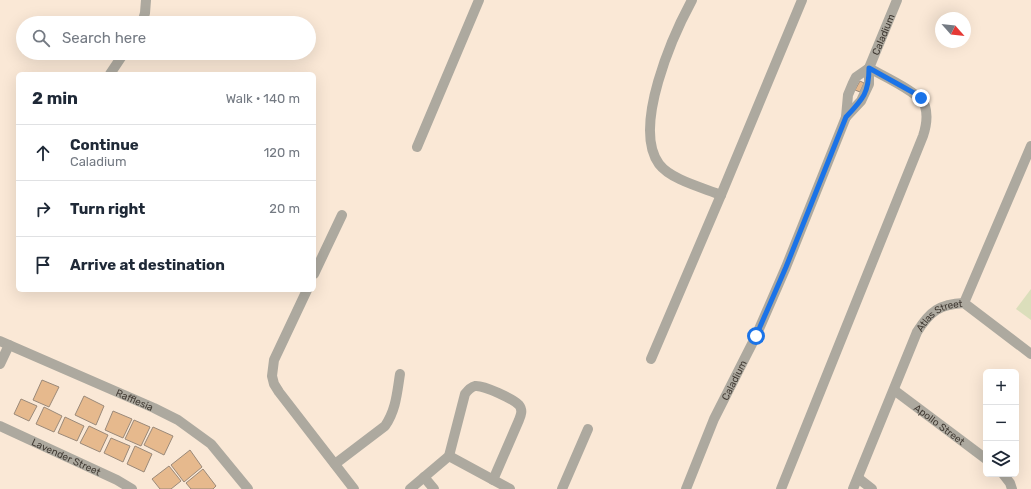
<!DOCTYPE html>
<meta charset="utf-8">
<style>
body{margin:0;font-family:Rubik,sans-serif;background:#f6f6f7;color:#1f2937}
.controls{position:absolute;right:12px;bottom:12px;display:grid;overflow:hidden;border-radius:6px;box-shadow:0 4px 16px #0002}
.controls button{width:36px;height:36px;display:grid;place-items:center;padding:0;border:0;border-bottom:1px solid #e0e1e3;background:#fff;color:#1f2937;font:20px sans-serif}
.compass{position:absolute;left:935px;top:12px;width:36px;height:36px;border-radius:50%;background:#fff;box-shadow:0 4px 16px #0002;rotate:117deg}
.stop{position:absolute;width:12px;height:12px;margin:-9px;border:3px solid #1a73e8;border-radius:50%;background:#fff}
.stop.end{background:#1a73e8;border-color:#fff;box-shadow:0 1px 4px #0008}
.list{margin:0;padding:0;list-style:none}
h2{display:flex;justify-content:space-between;align-items:center;height:52px;margin:0;padding:0 16px;font-size:17px}
h2 small{font-size:13px;font-weight:400;color:#747a83}
.list li{display:grid;grid-template-columns:26px 1fr auto;gap:12px;align-items:center;box-sizing:border-box;height:56px;padding:0 16px;border-top:1px solid #e0e1e3}
.list b{display:block;font-size:15px;white-space:nowrap}
.list p{margin:0;font-size:13px;white-space:nowrap;color:#747a83}
.list em{font-size:13px;font-style:normal;color:#747a83}
.icon{flex:none;width:22px;height:22px;fill:none;stroke:currentColor;stroke-width:2;stroke-linecap:round;stroke-linejoin:round}
.map{position:relative;flex:none;width:1031px;height:489px;overflow:hidden}
.search{position:absolute;background:#fff;box-shadow:0 4px 16px #0002;left:16px;top:16px;width:300px;height:44px;display:flex;align-items:center;gap:10px;box-sizing:border-box;padding:0 14px;border-radius:22px;color:#747a83;font-size:15px}
.panel{position:absolute;background:#fff;box-shadow:0 4px 16px #0002;left:16px;top:72px;width:300px;height:220px;border-radius:6px}
.map>svg:first-child{display:block}
.green{fill:#dbdebb}
.building{fill:#e6b98d;stroke:#9a8979}
.lines{fill:none;stroke-linecap:round;stroke-linejoin:round}
.minor{stroke:#ada99f;stroke-width:10}
.route{stroke:#1a73e8;stroke-width:5}
.labels{text-anchor:middle;stroke-width:4;stroke-linejoin:round;paint-order:stroke}
.street-label{font-size:10px;fill:#413a33;stroke:#fff}
</style>
<div class="map">
<svg width="1031" height="489" viewBox="0 0 1031 489">
<rect width="100%" height="100%" fill="#fae8d6"/>
<path class="green" d="M1031 289V320L1016 309Z"/>
<path class="building" d="M860 81 864 83 860 92 855 90Z
M42 380 59 387 49 407 33 400Z
M84 396 104 406 96 425 75 415Z
M21 399 37 406 29 421 14 414Z
M44 407 62 416 54 432 36 424Z
M113 411 132 419 123 438 105 430Z
M65 417 84 426 77 441 58 433Z
M134 420 150 427 141 446 125 439Z
M89 426 108 435 100 452 80 443Z
M153 427 173 436 164 455 144 445Z
M111 438 130 446 123 462 104 453Z
M135 446 152 454 144 472 127 464Z
M190 450 202 467 184 482 171 465Z
M169 466 181 481 171 489H160L152 479Z
M203 469 216 486 213 489H191L186 483Z"/>
<g class="lines">
<g class="minor">
<path d="M692 0C673 35 632 127 659 164 671 180 704 188 721 195"/>
<path d="M142 23 145 13 146 0"/>
<path d="M110 74 124 53"/>
<path id="s1" d="M846 117 861 101 869 84V68L897 0"/>
<path d="M417 147 479 0"/>
<path d="M314 274 342 215"/>
<path d="M307 290 274 360 272 376 274 384 279 392 354 489"/>
<path d="M964 303 1031 146"/>
<path d="M964 303 1031 354"/>
<path id="s2" d="M0 341 154 408 178 420 211 444 248 489"/>
<path d="M651 359 721 195 802 0"/>
<path d="M0 364 9 345"/>
<path id="s3" d="M894 390 986 459"/>
<path id="s4" d="M0 426 117 480 132 489"/>
<path d="M449 456 510 489"/>
<path d="M335 464 385 426C396 410 397 393 400 374"/>
<path d="M1003 474 1010 483 1012 489"/>
<path d="M424 477 434 489"/>
<path d="M858 478 872 489"/>
<path d="M410 489 449 456 465 394C468 390 471 387 475 386 484 385 513 399 519 405 523 410 521 415 519 420L493 480"/>
<path d="M562 489 588 429"/>
<path id="s5" d="M686 489 714 419 756 336 786 267 846 117 848 95 853 83 856 77 869 68"/>
<path d="M781 489 923 136C926 127 928 116 925 106 921 93 881 75 869 68"/>
<path id="s6" d="M853 489 917 332C930 311 940 304 964 303"/>
</g>
</g>
<g class="lines">
<path class="route" d="M756 336 786 267 846 117C863 99 869 93 869 68L914 93 921 98"/>
</g>
<g class="labels">
<g class="street-label">
<text dy="4" stroke="none"><textPath href="#s1" startOffset="93">Caladium</textPath></text>
<text dy="4" stroke="none"><textPath href="#s6" startOffset="199">Atlas Street</textPath></text>
<text dy="4" stroke="none"><textPath href="#s5" startOffset="119">Caladium</textPath></text>
<text dy="4" stroke="none"><textPath href="#s2" startOffset="147">Rafflesia</textPath></text>
<text dy="4" stroke="none"><textPath href="#s3" startOffset="57">Apollo Street</textPath></text>
<text dy="4" stroke="none"><textPath href="#s4" startOffset="73">Lavender Street</textPath></text>
</g>
</g>
</svg>
<div class="controls">
<button>+</button>
<button>−</button>
<button><svg class="icon" aria-label="layers" viewBox="0 0 24 24"><path d="M12 4l9 5-9 5-9-5zM3 14l9 5 9-5"/></svg></button>
</div>
<svg class="compass" viewBox="-18 -18 36 36"><path d="M0-13l5 13h-10z" fill="#e53935"/><path d="M0 13l5-13h-10z" fill="#747a83"/></svg>
<div class="stop" style="left:756px;top:336px"></div>
<div class="stop end" style="left:921px;top:98px"></div>
<div class="search"><svg class="icon" aria-label="search" viewBox="0 0 24 24"><circle cx="10" cy="10" r="6"/><path d="M15 15l6 6"/></svg>Search here</div>
<section class="panel">
<h2>2 min<small>Walk · 140 m</small></h2>
<ul class="list">
<li><svg class="icon" aria-label="ahead" viewBox="0 0 24 24"><path d="M12 20V5M6 11l6-6 6 6"/></svg><div><b>Continue</b><p>Caladium</p></div><em>120 m</em></li>
<li><svg class="icon" aria-label="right" viewBox="0 0 24 24"><path d="M7 20v-9h11M14 6l5 5-5 5"/></svg><div><b>Turn right</b></div><em>20 m</em></li>
<li><svg class="icon" aria-label="arrive" viewBox="0 0 24 24"><path d="M6 21V4h12l-3 4 3 4H6"/></svg><div><b>Arrive at destination</b></div></li>
</ul>
</section>
</div>
